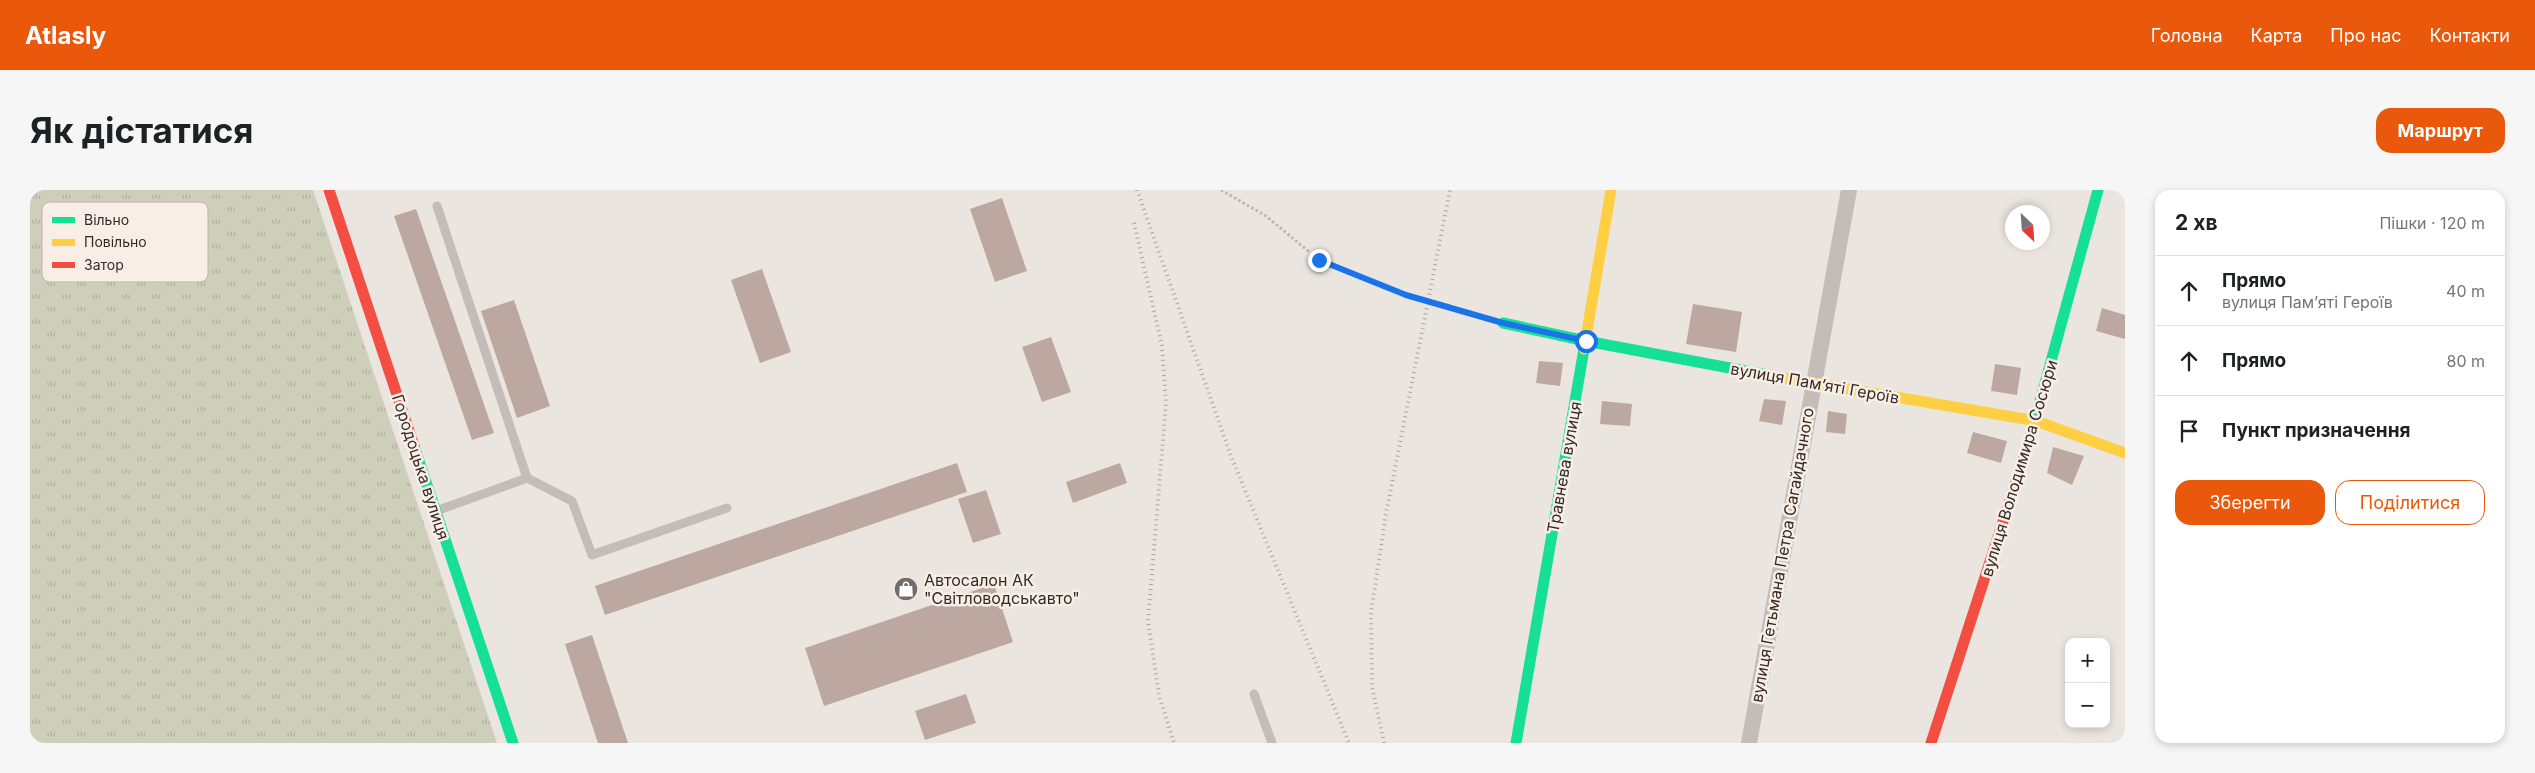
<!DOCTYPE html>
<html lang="uk">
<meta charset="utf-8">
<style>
body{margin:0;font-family:Inter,sans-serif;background:#f6f6f6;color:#202124}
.controls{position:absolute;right:15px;bottom:15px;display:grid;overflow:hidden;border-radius:10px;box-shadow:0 2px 8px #0003}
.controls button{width:45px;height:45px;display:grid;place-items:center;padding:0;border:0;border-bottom:1px solid #e0e0e0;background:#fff;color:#202124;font:25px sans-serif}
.compass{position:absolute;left:1975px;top:15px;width:45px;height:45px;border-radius:50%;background:#fff;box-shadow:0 2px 8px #0003;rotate:155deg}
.stop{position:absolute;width:15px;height:15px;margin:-11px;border:4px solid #1a73e8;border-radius:50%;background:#fff}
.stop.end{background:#1a73e8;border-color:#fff;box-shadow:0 1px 5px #0008}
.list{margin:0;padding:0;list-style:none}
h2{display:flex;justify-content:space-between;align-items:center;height:65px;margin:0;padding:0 20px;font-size:21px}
h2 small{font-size:16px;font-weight:400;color:#757577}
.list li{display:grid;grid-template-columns:32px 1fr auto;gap:15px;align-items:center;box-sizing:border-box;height:70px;padding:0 20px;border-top:1px solid #e0e0e0}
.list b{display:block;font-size:19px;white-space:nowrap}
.list p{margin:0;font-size:16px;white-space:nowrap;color:#757577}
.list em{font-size:16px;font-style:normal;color:#757577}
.actions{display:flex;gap:10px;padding:15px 20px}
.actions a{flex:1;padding:11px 0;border:1px solid #ea580c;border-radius:15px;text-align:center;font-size:18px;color:#ea580c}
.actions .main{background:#ea580c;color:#fff}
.icon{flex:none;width:28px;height:28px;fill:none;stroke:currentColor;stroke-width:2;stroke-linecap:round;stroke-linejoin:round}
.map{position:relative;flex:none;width:2095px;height:553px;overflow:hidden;border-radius:15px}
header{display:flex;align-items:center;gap:30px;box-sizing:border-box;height:70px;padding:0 25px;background:#ea580c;color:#fff}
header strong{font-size:24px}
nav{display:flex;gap:28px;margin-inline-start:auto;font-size:18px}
.intro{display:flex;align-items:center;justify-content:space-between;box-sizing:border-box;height:120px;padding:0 30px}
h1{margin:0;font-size:35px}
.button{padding:12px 22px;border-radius:15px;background:#ea580c;color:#fff;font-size:18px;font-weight:700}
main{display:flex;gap:30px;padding:0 30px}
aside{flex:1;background:#fff;border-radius:15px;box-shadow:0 2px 8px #0003}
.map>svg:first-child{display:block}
.grass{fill:url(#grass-tufts)}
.building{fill:#bda8a1}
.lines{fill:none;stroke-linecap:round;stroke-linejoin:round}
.path{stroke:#bcb5b1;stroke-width:3;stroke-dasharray:2.5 2.5;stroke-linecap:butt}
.lane{stroke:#c3bcb8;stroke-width:9}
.street{stroke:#c3bcb8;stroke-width:16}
.fast{stroke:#16e098;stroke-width:11}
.slow{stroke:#ffcf43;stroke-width:11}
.jam{stroke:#f24e42;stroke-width:11}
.rail{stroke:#aba5a2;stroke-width:4;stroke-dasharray:1 4;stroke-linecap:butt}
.route{stroke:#1a73e8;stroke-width:6}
.labels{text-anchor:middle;stroke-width:5;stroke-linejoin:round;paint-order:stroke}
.street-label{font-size:16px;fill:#332a27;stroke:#f8eee5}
.poi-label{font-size:16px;fill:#332a27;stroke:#f8eee5;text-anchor:start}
.key{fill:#f8eee5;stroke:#bdb3ac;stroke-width:1}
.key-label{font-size:14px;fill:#332a27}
</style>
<header>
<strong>Atlasly</strong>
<nav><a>Головна</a><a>Карта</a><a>Про нас</a><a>Контакти</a></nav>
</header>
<div class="intro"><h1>Як дістатися</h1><a class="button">Маршрут</a></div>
<main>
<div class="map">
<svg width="2095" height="553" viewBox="0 0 2095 553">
<defs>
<pattern id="grass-tufts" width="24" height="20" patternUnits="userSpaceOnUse" patternTransform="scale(1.25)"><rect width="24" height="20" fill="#cdcfba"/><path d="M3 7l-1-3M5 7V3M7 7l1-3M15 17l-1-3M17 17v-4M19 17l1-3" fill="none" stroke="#b0b2a0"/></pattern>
</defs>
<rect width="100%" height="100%" fill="#ebe5df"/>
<path class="grass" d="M0 0H283L467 553H0Z"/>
<path class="building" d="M972 8 997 81 965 92 940 19Z
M386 19 464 243 442 250 364 26Z
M732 79 761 162 730 173 701 90Z
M484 110 520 216 487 228 451 121Z
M1663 114 1712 122 1706 162 1656 154Z
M2072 118 2095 125V149L2066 141Z
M1021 147 1041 202 1012 212 992 157Z
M1509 171 1533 173 1530 196 1506 193Z
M1965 174 1991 178 1987 205 1961 201Z
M1734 209 1756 211 1752 235 1729 231Z
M1572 211 1602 214 1600 236 1570 234Z
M1798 221 1817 224 1815 244 1796 242Z
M1943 242 1977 251 1971 273 1937 263Z
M2023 257 2054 266 2042 295 2017 283Z
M927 273 937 302 575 425 565 396Z
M1090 273 1097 293 1043 313 1036 292Z
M956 300 971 344 943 353 928 309Z
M964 394 983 452 794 516 775 458Z
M562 445 598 553H568L535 454Z
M936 504 946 533 895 550 885 521Z"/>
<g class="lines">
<path class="path" d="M1191 0 1236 26 1289 70 1376 105 1455 128"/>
<path class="lane" d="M497 288 542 311 562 365 697 318
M406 321 497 288 407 16
M1224 504 1242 553"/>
<path class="street" d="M1719 553 1819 0"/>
<path class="fast" d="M1473 133 1556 151 1737 185
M1998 255 2068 0
M384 256 483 553
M1486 553 1554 159"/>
<path class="slow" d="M1554 159 1581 0
M1737 185 2006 231 2095 263"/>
<path class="jam" d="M299 0 384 256
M1901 553 1998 255"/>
<path class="rail" d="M1107 0 1201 266 1319 553
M1104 33 1132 156 1136 214 1118 431 1129 505 1144 553
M1354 553 1342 497 1341 422 1356 324 1420 0"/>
</g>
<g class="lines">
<path class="route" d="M1289 70 1376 105 1473 133 1556 151"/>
</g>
<defs>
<g id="shop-disc" transform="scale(1.25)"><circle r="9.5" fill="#736b67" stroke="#f8eee5"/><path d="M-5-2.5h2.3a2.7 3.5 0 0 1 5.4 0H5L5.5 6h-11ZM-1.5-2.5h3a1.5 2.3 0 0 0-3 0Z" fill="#fff"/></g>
</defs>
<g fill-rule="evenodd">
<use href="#shop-disc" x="876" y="399"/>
</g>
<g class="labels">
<g class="street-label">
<text transform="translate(1785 193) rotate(10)" y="6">вулиця Памʼяті Героїв</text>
<text transform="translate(391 277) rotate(72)" y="6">Городоцька вулиця</text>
<text transform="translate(1534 277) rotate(-80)" y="6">Травнева вулиця</text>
<text transform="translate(1989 278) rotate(-73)" y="6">вулиця Володимира Сосюри</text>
<text transform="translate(1752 365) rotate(-80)" y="6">вулиця Гетьмана Петра Сагайдачного</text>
</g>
<g class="poi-label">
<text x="894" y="396">Автосалон АК<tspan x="894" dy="18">"Світловодськавто"</tspan></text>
</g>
</g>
<rect x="12" y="12" width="166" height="80" rx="8" class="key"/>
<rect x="22" y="27" width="23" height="6" fill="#16e098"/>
<rect x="22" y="49" width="23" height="7" fill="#ffcf43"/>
<rect x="22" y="72" width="23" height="6" fill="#f24e42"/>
<g class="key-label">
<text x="54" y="35">Вільно</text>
<text x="54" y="57">Повільно</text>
<text x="54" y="80">Затор</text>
</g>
</svg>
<div class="controls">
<button>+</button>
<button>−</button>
</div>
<svg class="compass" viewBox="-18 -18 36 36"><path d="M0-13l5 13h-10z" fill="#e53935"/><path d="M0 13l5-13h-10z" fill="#757577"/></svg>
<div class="stop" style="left:1556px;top:151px"></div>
<div class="stop end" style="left:1289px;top:70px"></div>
</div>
<aside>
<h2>2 хв<small>Пішки · 120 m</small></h2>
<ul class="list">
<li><svg class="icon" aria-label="ahead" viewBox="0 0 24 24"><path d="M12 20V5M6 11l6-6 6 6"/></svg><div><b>Прямо</b><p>вулиця Памʼяті Героїв</p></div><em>40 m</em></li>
<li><svg class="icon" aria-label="ahead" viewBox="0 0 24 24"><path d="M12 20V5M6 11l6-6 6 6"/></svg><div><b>Прямо</b></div><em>80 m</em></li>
<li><svg class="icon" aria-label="arrive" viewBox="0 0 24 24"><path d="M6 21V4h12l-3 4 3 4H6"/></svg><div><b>Пункт призначення</b></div></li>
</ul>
<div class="actions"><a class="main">Зберегти</a><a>Поділитися</a></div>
</aside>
</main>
